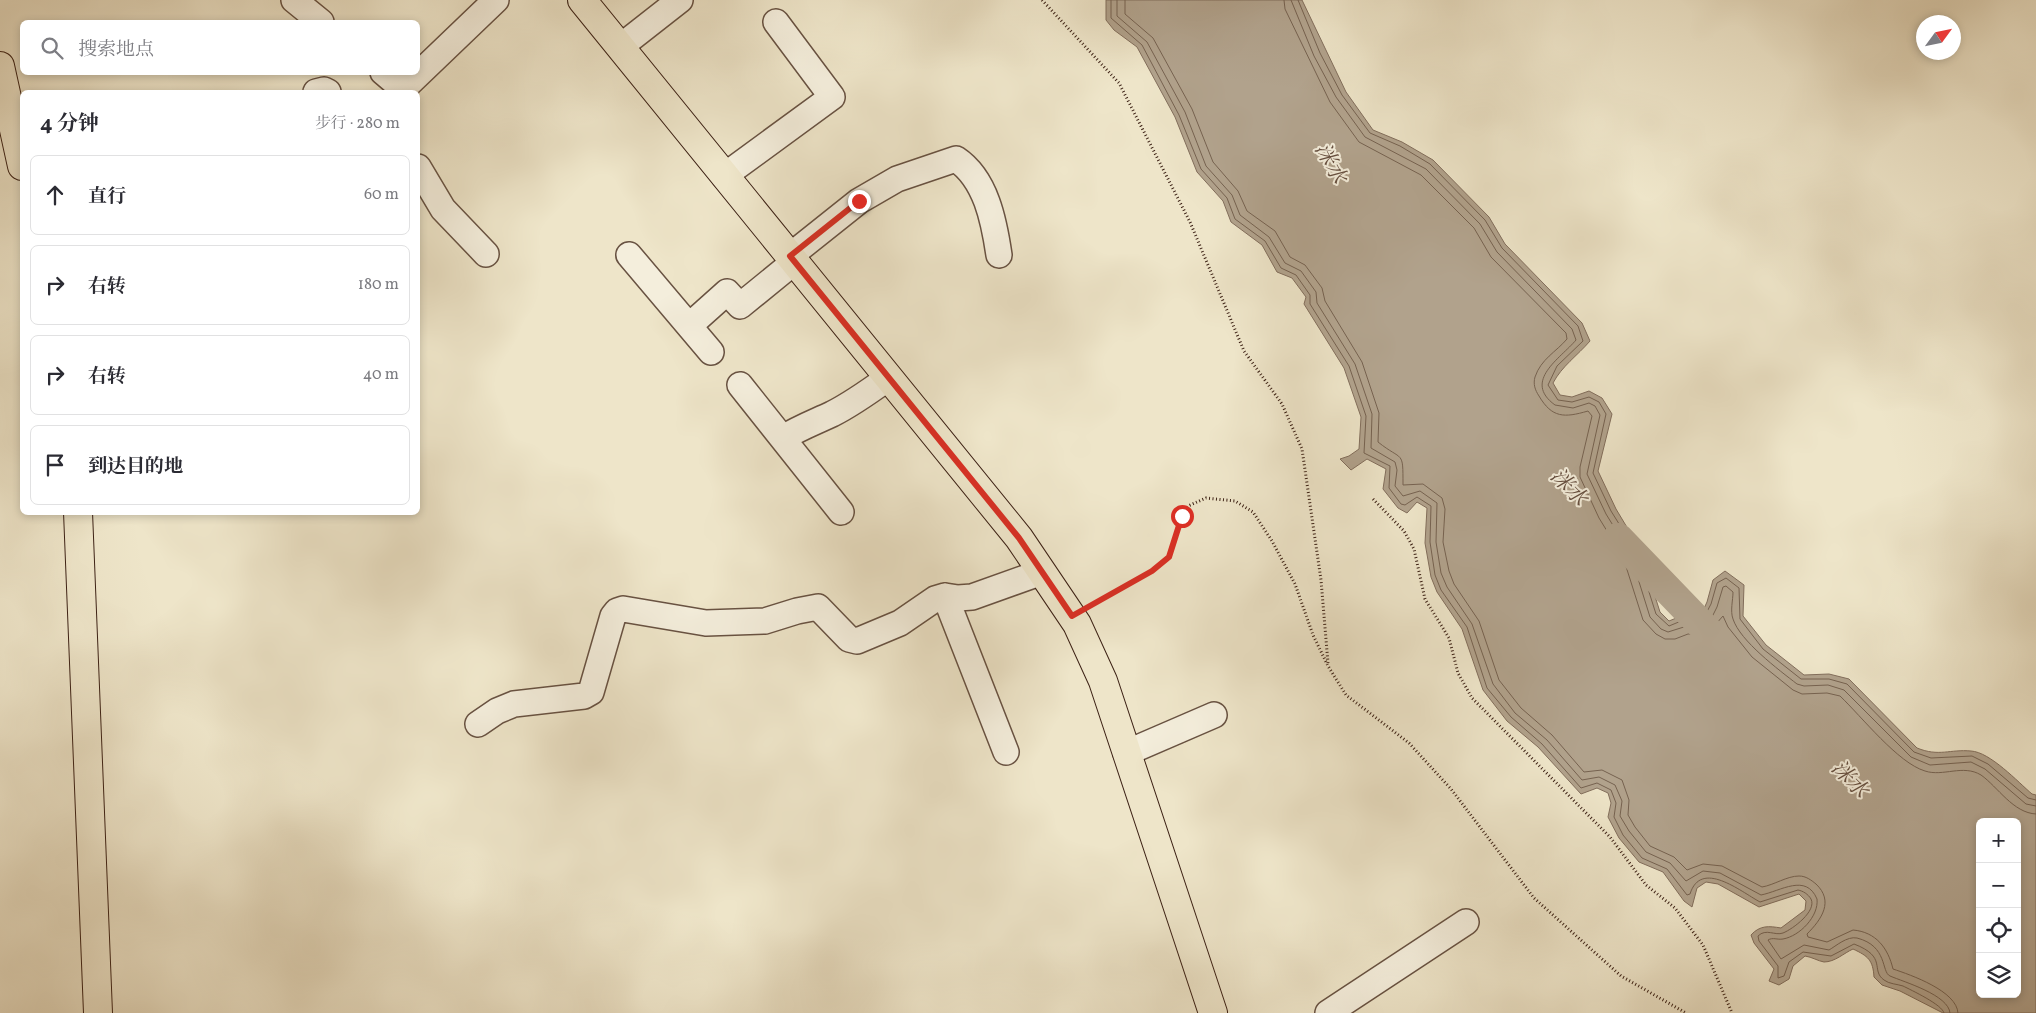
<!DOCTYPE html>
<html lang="zh">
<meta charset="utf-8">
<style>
body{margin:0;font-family:Vollkorn,"Noto Serif SC",serif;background:#f2f2f3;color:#2b2b33}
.controls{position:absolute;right:15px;bottom:15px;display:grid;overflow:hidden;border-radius:8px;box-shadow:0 2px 8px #0003}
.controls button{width:45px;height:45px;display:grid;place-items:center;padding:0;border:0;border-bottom:1px solid #e1e1e2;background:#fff;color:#2b2b33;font:25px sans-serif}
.compass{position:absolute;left:1916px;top:15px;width:45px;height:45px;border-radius:50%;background:#fff;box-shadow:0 2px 8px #0003;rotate:57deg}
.stop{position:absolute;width:15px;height:15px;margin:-11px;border:4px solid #d93025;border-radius:50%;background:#fff}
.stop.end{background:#d93025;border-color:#fff;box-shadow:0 1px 5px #0008}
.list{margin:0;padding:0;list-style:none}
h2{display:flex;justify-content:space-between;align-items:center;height:65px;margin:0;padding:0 20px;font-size:21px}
h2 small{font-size:16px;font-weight:400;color:#7c7c81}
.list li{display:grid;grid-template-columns:32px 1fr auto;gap:15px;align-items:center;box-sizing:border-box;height:80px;margin:0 10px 10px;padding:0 10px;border:1px solid #e1e1e2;border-radius:8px}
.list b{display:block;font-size:19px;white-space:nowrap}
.list em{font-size:16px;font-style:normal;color:#7c7c81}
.icon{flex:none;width:28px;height:28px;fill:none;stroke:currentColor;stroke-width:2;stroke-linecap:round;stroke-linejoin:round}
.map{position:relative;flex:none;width:2036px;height:1013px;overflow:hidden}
.search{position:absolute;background:#fff;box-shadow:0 2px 8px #0003;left:20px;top:20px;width:400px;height:55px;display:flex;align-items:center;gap:12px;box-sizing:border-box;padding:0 18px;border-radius:8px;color:#7c7c81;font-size:19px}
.panel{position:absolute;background:#fff;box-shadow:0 2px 8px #0003;left:20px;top:90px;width:400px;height:425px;border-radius:8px}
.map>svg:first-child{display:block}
.water{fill:#b1a28c;stroke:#826e5c;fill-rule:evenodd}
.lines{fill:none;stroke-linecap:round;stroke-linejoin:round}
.shore{stroke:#766250;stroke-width:1}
.river{stroke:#b1a28c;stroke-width:30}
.minor-casing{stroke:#685242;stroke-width:28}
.major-casing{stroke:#3c2115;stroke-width:30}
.path{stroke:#3c2115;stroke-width:3;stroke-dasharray:1 2.5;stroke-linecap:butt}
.minor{stroke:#f4eedc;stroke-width:25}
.major{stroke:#eee5c9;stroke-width:28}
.route{stroke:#d93025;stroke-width:6}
.labels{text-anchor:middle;stroke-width:4;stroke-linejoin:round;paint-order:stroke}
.water-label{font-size:21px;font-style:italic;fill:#654e3f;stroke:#f4eedc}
</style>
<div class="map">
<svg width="2036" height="1013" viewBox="0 0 2036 1013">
<rect width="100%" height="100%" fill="#eee5c9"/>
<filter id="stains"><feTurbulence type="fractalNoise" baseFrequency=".004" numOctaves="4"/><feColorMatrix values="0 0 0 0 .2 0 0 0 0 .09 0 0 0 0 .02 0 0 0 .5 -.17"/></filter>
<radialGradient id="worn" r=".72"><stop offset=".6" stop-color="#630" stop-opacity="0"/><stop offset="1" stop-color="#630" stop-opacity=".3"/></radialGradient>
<path class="water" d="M1106 0H1302L1346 92 1373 130 1402 142 1433 160 1489 217 1505 244 1582 323 1590 341C1577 356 1562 366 1553 383L1560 395 1572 397 1589 391 1602 398 1612 414 1598 471 1616 509 1640 549 1660 612 1669 621 1686 614 1700 617 1707 602 1713 580 1725 571 1744 585 1743 616 1766 645 1804 675 1829 674 1849 679 1917 748C1939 757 1950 749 1971 751 1990 752 2018 782 2032 794L2036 795V1013H1943L1900 991 1882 985 1874 977C1873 960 1868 956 1853 949 1844 953 1835 962 1824 962 1818 961 1812 957 1805 956L1793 966 1789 979 1779 985 1769 981 1774 969 1754 943 1751 935C1760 925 1769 926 1781 928L1805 910 1806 901 1799 894 1759 907 1718 884 1706 882 1697 888 1692 907 1684 901 1663 872 1639 862 1619 838 1608 817 1611 803 1608 793 1597 788 1581 794 1538 747 1507 721 1483 690 1462 629 1437 592 1431 577 1425 543 1427 508 1417 502 1407 513 1398 508 1383 489 1386 469 1367 459 1351 470 1340 459 1349 456 1359 449 1361 417 1344 368 1304 304 1306 297 1292 278 1277 272 1262 245 1231 222 1223 201 1197 172 1175 117 1137 47 1114 30 1106 20ZM1980 822H2017V994H1980Z"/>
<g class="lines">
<path class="shore" d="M1111 0V18L1142 45 1179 115 1201 169 1227 198 1235 219 1265 241 1281 268 1296 275 1310 295V304L1349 366 1366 416 1364 453 1390 466 1389 488 1401 504 1405 505 1417 497 1431 506 1430 542 1435 575 1441 590 1467 627 1487 688 1511 717 1542 744 1581 788 1597 783 1611 790 1616 803 1614 817 1623 835 1642 858 1667 869 1687 895 1690 894C1701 859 1740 891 1760 902L1798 890C1803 891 1808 894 1811 899 1817 911 1793 929 1783 933 1775 936 1766 928 1758 936L1759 941 1778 966V978L1784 976 1789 962 1803 952 1831 956 1854 944C1888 957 1870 970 1884 980 1889 984 1897 984 1903 986 1911 990 1943 1005 1944 1013
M1117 0V16L1147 42 1185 112 1206 166 1232 195 1240 215 1269 237 1285 263 1301 271 1316 292 1317 303 1355 364 1372 414 1371 448 1395 462 1397 470 1395 486 1403 496 1420 491 1437 503 1436 542 1441 573 1447 587 1472 624 1493 684 1515 713 1547 740 1582 780 1599 777 1615 785 1622 801 1620 816 1629 831 1646 852 1670 863 1686 881 1703 871 1720 873 1761 895C1781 891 1806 873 1817 899 1819 916 1800 936 1783 939 1777 940 1773 937 1768 940L1781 959 1804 945 1829 950C1836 946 1847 936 1857 938 1888 946 1881 972 1890 976 1904 982 1949 995 1950 1013
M1125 0V14L1153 38 1192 109 1213 162 1238 191 1247 211 1275 231 1290 257 1305 265 1322 288 1325 301 1362 362 1379 413 1378 442C1403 462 1403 449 1403 485L1423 484 1442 498 1445 509 1443 542 1449 571 1454 584 1479 621 1499 680 1521 708 1552 735 1584 772 1602 770 1622 780 1629 800 1628 815 1635 827 1650 846 1674 857 1687 870 1703 864 1722 866 1762 887C1774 885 1787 876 1799 876 1806 876 1811 880 1816 884 1834 901 1822 919 1807 934L1808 937 1827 942 1853 930C1876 932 1888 948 1893 969 1911 975 1957 991 1958 1013
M1284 0 1285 9 1330 102 1359 142 1421 175 1474 228 1491 257 1566 333 1567 339C1556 352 1541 359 1535 377 1533 384 1535 390 1539 396 1552 418 1564 418 1588 411L1592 416 1580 467V477L1599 518 1623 557 1643 620 1656 634 1665 639H1675L1688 634H1707L1723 616 1728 627 1752 657 1793 690 1802 694 1827 693 1840 696C1862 717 1898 763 1925 771 1943 777 1963 764 1981 775 1998 787 2013 813 2036 814
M1291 0 1314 56 1336 97 1365 137 1426 169 1480 224 1497 252 1572 329 1576 340C1561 358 1522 381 1555 405L1573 408 1589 403 1595 406 1600 415 1587 474 1606 514 1630 553 1650 617 1661 629 1668 632 1687 626 1704 627 1709 623 1717 607 1723 587 1726 586 1733 592C1733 600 1730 611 1733 619 1740 641 1779 670 1797 684L1804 686 1828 685 1844 690 1911 757 1930 765 1971 762 1985 769 2026 804 2036 806
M1298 0 1320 53 1342 95 1370 133 1400 146 1430 164 1485 220 1502 248 1578 326 1583 341 1557 366 1548 385 1558 400 1572 402 1589 397 1599 402 1606 414 1593 473 1611 511 1636 551 1656 614 1669 626 1686 619 1702 621 1711 604 1717 583 1726 578 1739 588 1740 619 1763 649 1801 679H1829L1847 684 1914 752 1931 758 1972 756 1988 764 2028 798 2036 800"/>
<path class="river" d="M1618 538 1721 645"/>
<g class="minor-casing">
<path id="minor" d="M294 0 321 22
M620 47 680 0
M383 72 403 89
M316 92 324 90 328 92
M400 92 496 0
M418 167 443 209 486 254
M724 176 832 97 776 22
M629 255 711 352
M790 256 859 201 897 179 956 159C986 179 994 221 999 255
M689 326 727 292 740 306 794 262
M740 385 841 512
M783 438C799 428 815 422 832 414 852 404 870 391 888 378
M945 596 1006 752
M478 724 497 711 514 704 584 696 591 692 613 616 617 611 623 609 706 623 765 621 797 611 818 607 849 639 857 641 900 623 935 599 945 596 958 598 972 597 1042 572
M1126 753 1214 715
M1328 1013 1466 922"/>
</g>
<g class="major-casing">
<path id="major" d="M582 0 1019 538 1077 624 1103 681 1213 1013
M0 66 22 166
M78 512 98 1013"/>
</g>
<path class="path" d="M1042 0 1119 83 1190 222 1244 351 1282 404 1302 449 1321 580 1328 663
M1373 499 1404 531 1414 549 1425 599 1449 638 1458 673 1472 698 1610 837 1646 885 1675 908 1703 945 1732 1013
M1089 606 1152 571 1169 557 1182 516 1188 506 1206 498 1235 501 1253 512 1272 541 1295 584 1313 635 1328 666 1346 695 1409 743 1451 789 1534 898 1621 976 1686 1013"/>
<use href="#minor" class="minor"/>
<use href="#major" class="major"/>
</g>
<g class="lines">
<path class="route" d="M859 201 790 256 1019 538 1072 616 1152 571 1169 557 1182 516"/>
</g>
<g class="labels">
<g class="water-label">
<text transform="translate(1331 163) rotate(61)" y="7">洣水</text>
<text transform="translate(1569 487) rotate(46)" y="7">洣水</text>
<text transform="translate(1850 779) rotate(46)" y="7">洣水</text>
</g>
</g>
<rect width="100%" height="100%" filter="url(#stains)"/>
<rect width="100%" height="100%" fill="url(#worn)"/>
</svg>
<div class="controls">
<button>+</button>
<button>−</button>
<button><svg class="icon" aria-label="locate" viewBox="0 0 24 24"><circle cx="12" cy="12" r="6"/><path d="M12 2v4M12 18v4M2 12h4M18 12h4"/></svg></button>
<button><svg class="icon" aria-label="layers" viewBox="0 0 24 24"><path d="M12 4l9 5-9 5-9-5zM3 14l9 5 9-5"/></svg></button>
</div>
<svg class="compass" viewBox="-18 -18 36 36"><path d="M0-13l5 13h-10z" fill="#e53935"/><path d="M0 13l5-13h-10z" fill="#7c7c81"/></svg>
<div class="stop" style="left:1182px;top:516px"></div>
<div class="stop end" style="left:859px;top:201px"></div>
<div class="search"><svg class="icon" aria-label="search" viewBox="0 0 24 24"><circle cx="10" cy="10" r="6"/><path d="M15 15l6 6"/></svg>搜索地点</div>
<section class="panel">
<h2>4 分钟<small>步行 · 280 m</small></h2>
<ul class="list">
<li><svg class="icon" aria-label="ahead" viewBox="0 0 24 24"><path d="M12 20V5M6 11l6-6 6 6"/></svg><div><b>直行</b></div><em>60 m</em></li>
<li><svg class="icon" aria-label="right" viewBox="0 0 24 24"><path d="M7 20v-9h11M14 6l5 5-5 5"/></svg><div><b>右转</b></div><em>180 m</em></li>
<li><svg class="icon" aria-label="right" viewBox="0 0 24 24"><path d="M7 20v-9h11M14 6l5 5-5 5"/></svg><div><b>右转</b></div><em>40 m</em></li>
<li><svg class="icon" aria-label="arrive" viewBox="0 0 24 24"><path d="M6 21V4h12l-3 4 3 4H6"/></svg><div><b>到达目的地</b></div></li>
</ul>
</section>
</div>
